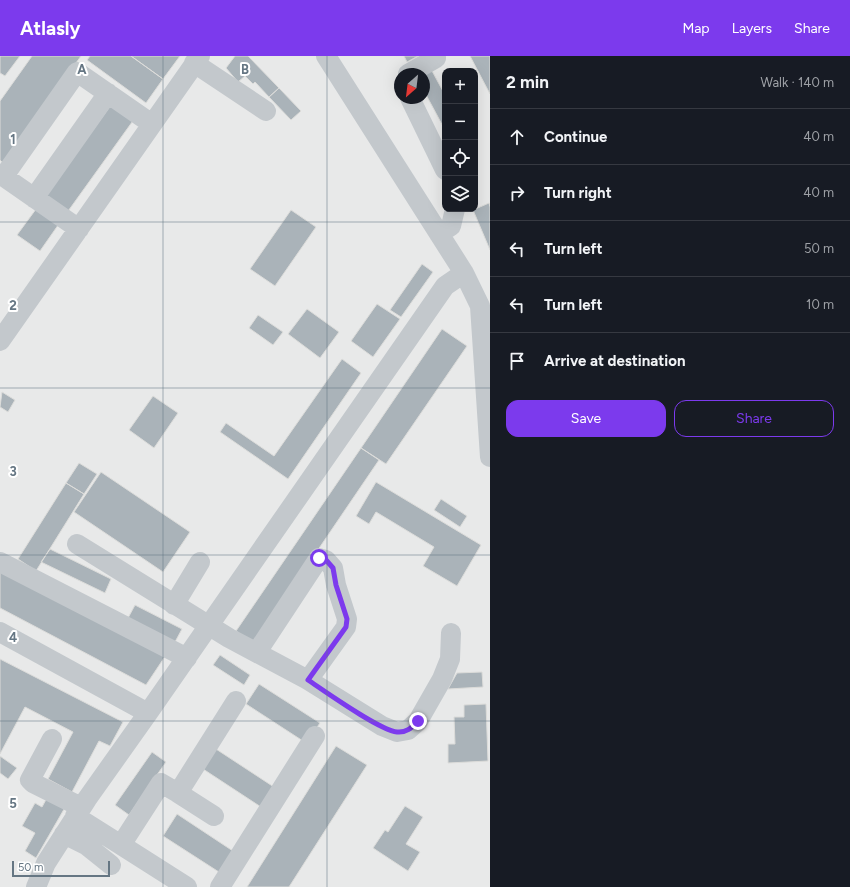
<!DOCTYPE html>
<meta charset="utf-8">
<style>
body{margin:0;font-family:Figtree,sans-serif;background:#242831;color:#f1f3f6}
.controls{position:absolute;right:12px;top:12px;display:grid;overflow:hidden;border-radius:8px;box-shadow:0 4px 16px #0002}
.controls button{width:36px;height:36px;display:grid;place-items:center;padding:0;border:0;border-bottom:1px solid #363941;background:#171b24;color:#f1f3f6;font:20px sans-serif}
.compass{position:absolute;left:394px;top:12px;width:36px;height:36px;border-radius:50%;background:#171b24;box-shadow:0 4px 16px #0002;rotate:208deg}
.scale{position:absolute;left:12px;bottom:10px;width:98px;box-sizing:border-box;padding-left:4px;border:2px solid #657683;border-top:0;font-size:11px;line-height:14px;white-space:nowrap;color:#657683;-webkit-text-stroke:3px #fff;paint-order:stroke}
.stop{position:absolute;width:12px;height:12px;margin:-9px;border:3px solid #7c3aed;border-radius:50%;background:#fff}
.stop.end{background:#7c3aed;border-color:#fff;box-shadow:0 1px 4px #0008}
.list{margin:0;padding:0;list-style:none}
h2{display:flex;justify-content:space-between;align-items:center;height:52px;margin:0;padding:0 16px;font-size:17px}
h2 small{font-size:13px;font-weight:400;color:#9ea1a6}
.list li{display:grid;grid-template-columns:26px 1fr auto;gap:12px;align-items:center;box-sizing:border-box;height:56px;padding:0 16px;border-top:1px solid #363941}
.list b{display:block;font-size:15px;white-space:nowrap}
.list em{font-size:13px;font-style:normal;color:#9ea1a6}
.actions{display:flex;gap:8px;padding:12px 16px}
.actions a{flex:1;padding:9px 0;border:1px solid #7c3aed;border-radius:12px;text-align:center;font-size:14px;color:#7c3aed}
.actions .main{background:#7c3aed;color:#fff}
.icon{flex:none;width:22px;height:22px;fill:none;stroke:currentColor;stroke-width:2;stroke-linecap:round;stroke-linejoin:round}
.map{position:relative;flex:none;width:490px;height:831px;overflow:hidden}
header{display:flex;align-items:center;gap:24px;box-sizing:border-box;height:56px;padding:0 20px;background:#7c3aed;color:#fff}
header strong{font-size:19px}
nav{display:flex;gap:22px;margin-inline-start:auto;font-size:14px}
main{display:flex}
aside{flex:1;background:#171b24}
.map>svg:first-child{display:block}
.built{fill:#e8e9e9;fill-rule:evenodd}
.building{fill:#aab3b9;stroke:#dcdcda}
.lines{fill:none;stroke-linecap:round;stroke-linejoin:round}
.minor{stroke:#c3c8cc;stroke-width:20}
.route{stroke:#7c3aed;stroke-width:5}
.grid{fill:none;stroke:#657683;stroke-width:1;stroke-opacity:0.55}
.grid-label{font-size:13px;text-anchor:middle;font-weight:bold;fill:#657683;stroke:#fff;stroke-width:4;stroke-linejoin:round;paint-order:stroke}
</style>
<header>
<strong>Atlasly</strong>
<nav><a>Map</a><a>Layers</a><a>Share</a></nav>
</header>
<main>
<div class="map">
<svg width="490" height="831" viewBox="0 0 490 831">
<rect width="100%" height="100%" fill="#fafaf8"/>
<path class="built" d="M0 0H490V831H0ZM445 15H475V153H445ZM400 18H424V42H400Z"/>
<path class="building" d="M0 0H20L5 20 0 17Z
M32 0H81L4 108 0 104V45Z
M90 0H131L163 23 146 47 87 4Z
M131 0H180L163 23Z
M235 0H248L279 32 269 41 255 26 253 28 245 20 238 26 226 12Z
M404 0H418L407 6Z
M470 0H490V38Z
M431 13 445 39V74L424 35V18Z
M279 32 301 55 291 64 269 41Z
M113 46 135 62 66 158 44 142Z
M489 147 490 151V194L473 154Z
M39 149 61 165 40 195 17 179Z
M291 154 316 171 275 230 250 213Z
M422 208 433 216 401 261 390 254Z
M377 248 400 263 373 301 351 285Z
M307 253 339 276 320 302 288 278Z
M258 259 283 276 273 289 249 272Z
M442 273 467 290 386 408 361 392Z
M342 303 361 317 288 423 220 376 226 367 274 400Z
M2 336 15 344 8 356 0 351Z
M153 340 178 357 154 392 129 374Z
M361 392 379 404 254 588 236 575Z
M79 407 97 418 84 438 66 427Z
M101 416 190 476 163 516 74 456Z
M376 426 481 489 457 530 423 510 434 491 376 456 369 468 356 460Z
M66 427 84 438 36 515 18 503Z
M441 443 467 460 460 471 434 454Z
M50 493 111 523 105 537 41 506Z
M0 508 168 596 146 629 0 552Z
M135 549 182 573 175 586 128 562Z
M220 599 250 619 244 629 213 609Z
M0 603 123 666 110 690 99 685 72 736 48 723 73 676 25 651 0 698Z
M482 616 483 631 448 633 457 617Z
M259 628 320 667 306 687 246 648Z
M486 648 488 705 448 707V688H455L454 661H464V649Z
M336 690 367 709 289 831H247Z
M216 693 277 733 264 753 203 713Z
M152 696 166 706 129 759 115 749Z
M0 700 17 712 8 723 0 717Z
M49 738 67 748 36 802 25 795 35 777 22 770 35 747 42 751Z
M405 750 423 761 406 788 420 796 408 815 373 792 385 774 388 776Z
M177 758 236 797 222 818 163 780Z"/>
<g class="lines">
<path class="minor" d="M326 0 464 217 480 250 490 401
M194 7 266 55
M408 18 436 2 434 0
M410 42 445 114
M0 118 79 173
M4 120 77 16 152 68
M34 142 108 37
M439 178 451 170 455 153
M0 285 200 0
M77 488 229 582 308 624 382 670 397 676 408 674 418 665 442 623 450 603 451 577
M0 506 187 602
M174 549 200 506
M0 576 148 657
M257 596 319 502 326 504 333 512 336 529 347 563 346 571 308 624
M52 683 30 724 33 727 81 751
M178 737 214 760
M75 760 121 789 161 727 178 737 236 645
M64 778 86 789 111 809
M121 789 187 831
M36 831 46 807 87 743 148 657 445 230 464 217
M220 831 315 680"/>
</g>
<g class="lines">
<path class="route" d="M319 502 326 504 333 512 336 529 347 563 346 571 308 624C326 636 379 674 397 676 407 677 412 671 418 665"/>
</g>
<path class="grid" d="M163 0V831M327 0V831M0 166H490M0 332H490M0 499H490M0 665H490"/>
<g class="grid-label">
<text x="82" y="18">A</text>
<text x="245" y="18">B</text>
<text x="13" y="88">1</text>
<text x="13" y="254">2</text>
<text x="13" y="420">3</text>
<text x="13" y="586">4</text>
<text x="13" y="752">5</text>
</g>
</svg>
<div class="controls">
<button>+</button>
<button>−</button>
<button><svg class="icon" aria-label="locate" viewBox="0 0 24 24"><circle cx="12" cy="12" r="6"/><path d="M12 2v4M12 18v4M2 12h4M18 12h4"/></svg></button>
<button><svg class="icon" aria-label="layers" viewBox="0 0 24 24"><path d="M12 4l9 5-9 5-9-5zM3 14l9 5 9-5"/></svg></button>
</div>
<svg class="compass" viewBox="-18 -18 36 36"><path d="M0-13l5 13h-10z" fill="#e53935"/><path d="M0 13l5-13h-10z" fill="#9ea1a6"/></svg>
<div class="scale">50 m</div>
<div class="stop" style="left:319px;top:502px"></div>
<div class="stop end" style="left:418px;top:665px"></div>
</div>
<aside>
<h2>2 min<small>Walk · 140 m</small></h2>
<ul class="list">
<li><svg class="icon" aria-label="ahead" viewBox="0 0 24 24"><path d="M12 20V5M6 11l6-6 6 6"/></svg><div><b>Continue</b></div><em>40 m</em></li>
<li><svg class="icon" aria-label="right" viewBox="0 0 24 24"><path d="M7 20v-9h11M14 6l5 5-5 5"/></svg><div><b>Turn right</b></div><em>40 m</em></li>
<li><svg class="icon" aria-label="left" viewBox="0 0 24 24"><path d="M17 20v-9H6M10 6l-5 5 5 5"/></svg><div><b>Turn left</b></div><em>50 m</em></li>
<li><svg class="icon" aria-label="left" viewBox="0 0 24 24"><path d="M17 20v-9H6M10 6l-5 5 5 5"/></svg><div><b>Turn left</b></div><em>10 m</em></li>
<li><svg class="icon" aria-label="arrive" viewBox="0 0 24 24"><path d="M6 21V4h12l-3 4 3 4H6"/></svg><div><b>Arrive at destination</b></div></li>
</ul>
<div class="actions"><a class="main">Save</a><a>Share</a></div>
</aside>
</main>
